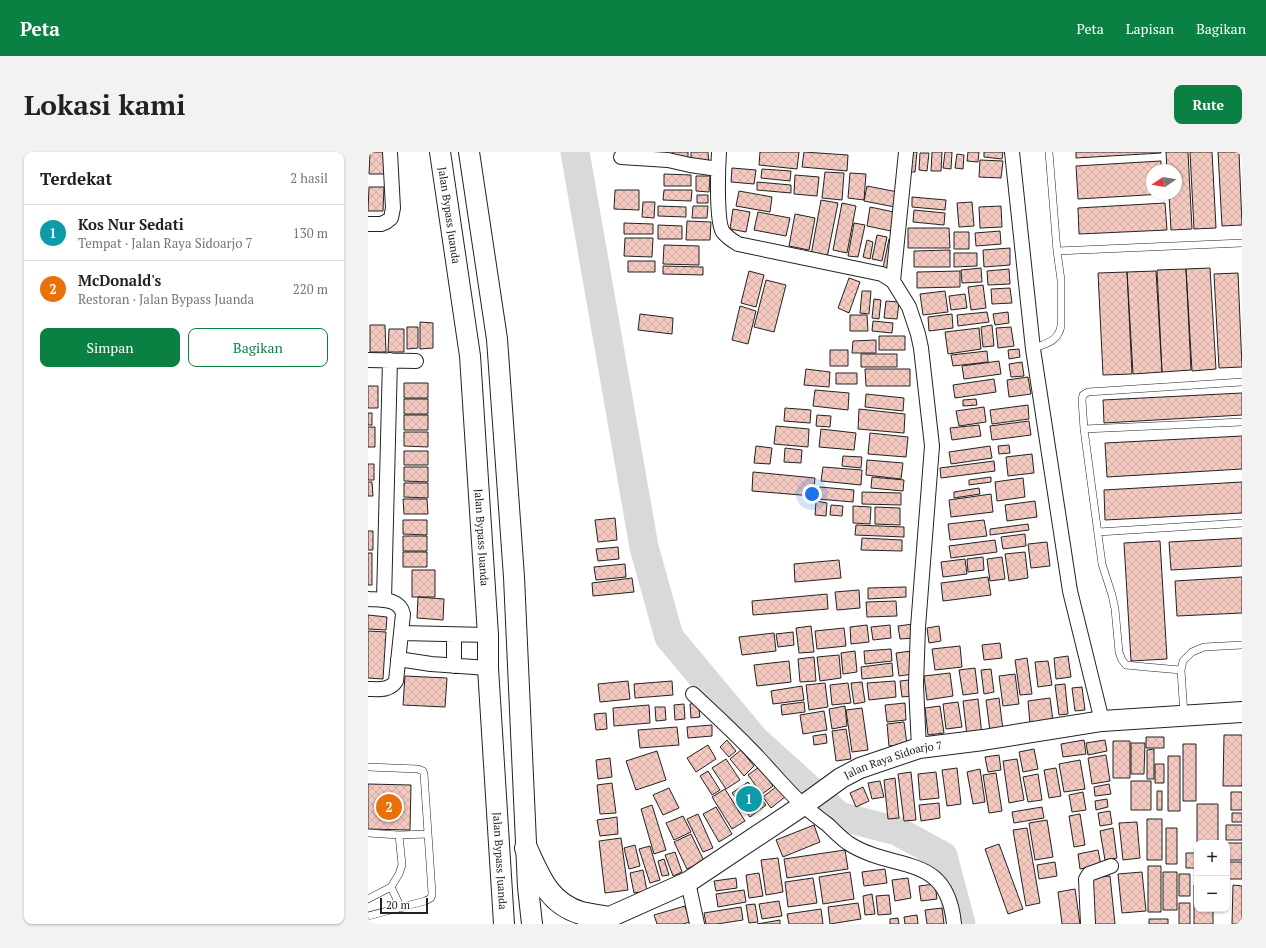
<!DOCTYPE html>
<html lang="id">
<meta charset="utf-8">
<style>
body{margin:0;font-family:"PT Serif",serif;background:#f2f2f2;color:#222}
.controls{position:absolute;right:12px;bottom:12px;display:grid;overflow:hidden;border-radius:8px;box-shadow:0 1px 3px #0004}
.controls button{width:36px;height:36px;display:grid;place-items:center;padding:0;border:0;border-bottom:1px solid #e0e0e0;background:#fff;color:#222;font:20px sans-serif}
.compass{position:absolute;left:778px;top:12px;width:36px;height:36px;border-radius:50%;background:#fff;box-shadow:0 1px 3px #0004;rotate:258deg}
.scale{position:absolute;left:12px;bottom:10px;width:48px;box-sizing:border-box;padding-left:4px;border:2px solid #222;border-top:0;font-size:11px;line-height:14px;white-space:nowrap;color:#222;-webkit-text-stroke:3px #fff;paint-order:stroke}
.you{position:absolute;left:444px;top:342px;width:14px;height:14px;margin:-10px;border:3px solid #fff;border-radius:50%;background:#1a73e8;box-shadow:0 0 0 6px #1a73e833}
.badge{display:grid;place-items:center;width:26px;height:26px;border-radius:50%;background:#0b8043;color:#fff;font-size:13px;font-weight:700}
.pin{position:absolute;translate:-50% -50%;border:2px solid #fff;box-shadow:0 1px 4px #0006}
.list{margin:0;padding:0;list-style:none}
h2{display:flex;justify-content:space-between;align-items:center;height:52px;margin:0;padding:0 16px;font-size:17px}
h2 small{font-size:13px;font-weight:400;color:#767676}
.list li{display:grid;grid-template-columns:26px 1fr auto;gap:12px;align-items:center;box-sizing:border-box;height:56px;padding:0 16px;border-top:1px solid #e0e0e0}
.list b{display:block;font-size:15px;white-space:nowrap}
.list p{margin:0;font-size:13px;white-space:nowrap;color:#767676}
.list em{font-size:13px;font-style:normal;color:#767676}
.actions{display:flex;gap:8px;padding:12px 16px}
.actions a{flex:1;padding:9px 0;border:1px solid #0b8043;border-radius:8px;text-align:center;font-size:14px;color:#0b8043}
.actions .main{background:#0b8043;color:#fff}
.map{position:relative;flex:none;width:874px;height:772px;overflow:hidden;border-radius:8px}
header{display:flex;align-items:center;gap:24px;box-sizing:border-box;height:56px;padding:0 20px;background:#0b8043;color:#fff}
header strong{font-size:19px}
nav{display:flex;gap:22px;margin-inline-start:auto;font-size:14px}
.intro{display:flex;align-items:center;justify-content:space-between;box-sizing:border-box;height:96px;padding:0 24px}
h1{margin:0;font-size:28px}
.button{padding:10px 18px;border-radius:8px;background:#0b8043;color:#fff;font-size:14px;font-weight:700}
main{display:flex;gap:24px;padding:0 24px}
aside{flex:1;background:#fff;border-radius:8px;box-shadow:0 1px 3px #0004}
.map>svg:first-child{display:block}
.lines{fill:none;stroke-linecap:round;stroke-linejoin:round}
.river{stroke:#d9d9d9;stroke-width:29}
.building{fill:url(#building-cross-hatch);stroke:#222}
.lane-casing{stroke:#222;stroke-width:8}
.street-casing{stroke:#222;stroke-width:16}
.secondary-casing{stroke:#222;stroke-width:22}
.highway-casing{stroke:#222;stroke-width:24}
.lane{stroke:#fff;stroke-width:7}
.street{stroke:#fff;stroke-width:14}
.secondary{stroke:#fff;stroke-width:20}
.highway{stroke:#fff;stroke-width:22}
.labels{text-anchor:middle;stroke-width:3;stroke-linejoin:round;paint-order:stroke}
.street-label{font-size:11px;fill:#222;stroke:#fff}
</style>
<header>
<strong>Peta</strong>
<nav><a>Peta</a><a>Lapisan</a><a>Bagikan</a></nav>
</header>
<div class="intro"><h1>Lokasi kami</h1><a class="button">Rute</a></div>
<main>
<aside>
<h2>Terdekat<small>2 hasil</small></h2>
<ul class="list">
<li><span class="badge" style="background:#0f9aa8">1</span><div><b>Kos Nur Sedati</b><p>Tempat · Jalan Raya Sidoarjo 7</p></div><em>130 m</em></li>
<li><span class="badge" style="background:#e8710a">2</span><div><b>McDonald's</b><p>Restoran · Jalan Bypass Juanda</p></div><em>220 m</em></li>
</ul>
<div class="actions"><a class="main">Simpan</a><a>Bagikan</a></div>
</aside>
<div class="map">
<svg width="874" height="772" viewBox="0 0 874 772">
<defs>
<pattern id="building-cross-hatch" width="8" height="8" patternUnits="userSpaceOnUse"><rect width="8" height="8" fill="#f3c9c0"/><path d="M0 0l8 8M0 8l8-8" fill="none" stroke="#d0aca5"/></pattern>
</defs>
<rect width="100%" height="100%" fill="#fff"/>
<g class="lines">
<path class="river" d="M207 0 276 395 301 485 386 587 471 664 529 679 575 704 593 772"/>
</g>
<path class="building" d="M2 0H16V22H1Z
M304 0H320V7H304Z
M323 0H340L341 12H323Z
M392 0H431L429 17 391 13Z
M436 0 480 3 479 19 434 15Z
M540 0H549L547 20H539Z
M564 0H574L573 19H563Z
M577 0H584L583 17 575 16Z
M600 0H611L610 10 599 9Z
M616 0H635L634 7 616 5Z
M708 0H793V1L708 6Z
M798 0H820L824 77 803 78 801 42H808V18H799Z
M822 0H844L848 76 826 77Z
M850 0H871L874 73 854 74Z
M552 1H561L559 19 551 18Z
M589 2 596 3 595 17 587 16Z
M612 8 635 9 633 26 611 25Z
M793 9V18H784V42H795L710 47 708 14Z
M364 16 388 18 386 32 363 30Z
M394 17 423 19 422 29 393 26Z
M457 20 476 21 474 48 454 46Z
M482 21 498 22 496 48 480 46Z
M296 22 323 23V34H296Z
M427 23 451 25 449 44 426 42Z
M328 24H342L341 40 328 39Z
M389 30 423 33V41L389 38Z
M499 34 530 40 527 55 496 49Z
M1 35H16L15 59H0Z
M247 38H271V58L246 57Z
M296 38H324L323 49 295 48Z
M371 39 404 45 402 60 368 54Z
M329 43H340V51H329Z
M544 45 578 48 577 58 544 55Z
M453 48 470 51 459 106 443 103Z
M275 50H287L286 66 274 65Z
M604 50 606 74 591 75 589 51Z
M474 51 488 54 479 101 465 98Z
M797 51 799 78 711 82 710 56Z
M290 54 318 55V65L290 64Z
M325 54H340L339 66H324Z
M633 54 634 75 612 76 611 55Z
M502 55 526 60 523 79 499 74Z
M365 57 382 60 378 80 362 77Z
M546 58 577 61 576 73 545 70Z
M390 60 422 66 418 84 386 78Z
M427 62 447 66 441 98 421 94Z
M319 69 343 70 342 88H318Z
M256 71 285 72V82H256Z
M486 71 497 73 490 105 480 104Z
M290 73 314 74V87H290Z
M540 76H581L582 96H540Z
M632 79 633 92 608 94 607 81Z
M586 80H601V97H586Z
M509 83 519 85 514 109 504 107Z
M257 86H285L284 105 256 104Z
M521 87 529 89 524 117 515 116Z
M499 88 505 90 502 107 495 105Z
M296 93 331 94V113L295 112Z
M642 96V113L616 115 615 98Z
M582 98V115H546V99Z
M586 101H609V114L586 115Z
M260 109H287V120H260Z
M295 114 335 115V123L295 122Z
M613 116 614 130 594 131 593 118Z
M842 116 848 217 824 219 818 117Z
M641 117 642 132 620 133 619 119Z
M818 117 823 218 794 220 789 118Z
M381 119 396 123 388 155 373 151Z
M592 119V135L549 136V120Z
M788 119 794 220 765 222 759 120Z
M759 120 764 222 735 223 730 121Z
M870 121 874 215 851 216 846 122Z
M481 126 492 130 481 161 470 156Z
M398 128 418 133 406 180 386 175Z
M615 133 618 156 603 158 600 135Z
M642 136 644 151 624 152 623 137Z
M494 139H503L501 162 492 161Z
M577 139 580 160 555 163 552 142Z
M597 142 599 156 583 158 581 144Z
M506 147 513 148 511 167 504 166Z
M518 149 531 150 529 167 516 166Z
M372 154 388 159 380 192 364 188Z
M619 160 621 170 590 174 589 163Z
M640 160 641 171 627 173 625 162Z
M272 162 305 166 304 182 270 178Z
M584 162 585 176 561 179 560 165Z
M482 163H499L500 179H482Z
M505 169 525 171 524 181 504 179Z
M52 170 65 171V196L52 197Z
M2 173H17L18 200H2Z
M624 173 626 194 615 195 613 175Z
M39 175H50V196L39 197Z
M643 175 646 194 630 196 628 176Z
M611 176 613 197 580 202 577 180Z
M21 177H36V200H20Z
M511 184H537V198H511Z
M508 188V201H484L485 189Z
M651 197 652 205 641 207 640 198Z
M462 198H480V214H462Z
M619 199 620 210 585 214 583 203Z
M493 202H529V215H493Z
M631 209 633 222 596 227 594 214Z
M654 210 656 224 643 225 641 212Z
M438 217 462 220 461 235 436 233Z
M497 217H542V234H498Z
M468 221H489V232H468Z
M660 225 663 242 641 245 639 228Z
M626 227 628 240 587 246 585 233Z
M36 231H60V246H36Z
M0 234H10V256H0Z
M447 238 481 241 480 258 445 254Z
M874 241V263L736 271 735 248Z
M498 242 536 246 535 259 497 255Z
M36 247H60V262H36Z
M608 247 609 253 595 254V248Z
M660 253 661 267 624 272 622 258Z
M616 255 618 270 591 274 588 259Z
M417 256 443 258 442 271 416 269Z
M491 257 537 262 536 281 490 277Z
M0 261H4V273H0Z
M36 263H60V278H36Z
M449 263 463 264 462 275 448 274Z
M661 269 663 283 624 288 622 274Z
M611 273 613 284 584 288 582 276Z
M408 274 441 277 440 295 406 292Z
M0 275H7V295H0Z
M453 277 488 281 486 298 451 295Z
M36 280H60V295L36 294Z
M502 281 540 285 538 305 500 302Z
M874 284V317L739 325 737 291Z
M641 293 642 301 631 302 630 294Z
M388 294 404 296 402 312 386 311Z
M622 294 624 306 583 312 581 300Z
M417 296 434 298 433 311 416 310Z
M36 299H60V313H36Z
M664 302 666 321 640 324 638 305Z
M475 304 494 305 493 316 474 314Z
M499 308 535 311 533 327 498 323Z
M626 309 627 319 573 326 572 316Z
M0 312H6V328H0Z
M36 315H60V330L36 329Z
M455 315 494 318 493 333 453 329Z
M385 320 447 326 445 344 384 339Z
M504 325 536 328 535 339 503 336Z
M623 325V330L601 333V328Z
M655 326 657 345 629 349 627 330Z
M0 330H4L5 344H0Z
M874 330V361L737 368 736 338Z
M36 331H60V346L36 345Z
M452 335 486 338 485 350 450 347Z
M611 336 612 342 586 346V340Z
M494 340 533 341V353L494 352Z
M623 342 625 360 583 365 581 348Z
M35 347H59L60 362H36Z
M448 349 459 351 458 364 447 363Z
M667 349 669 365 639 369 637 353Z
M463 353 475 354 474 364 462 363Z
M485 354 503 355 502 372 485 371Z
M507 355 532 356V373L507 372Z
M247 366 249 388 230 390 227 368Z
M35 368H59V383L35 382Z
M616 368 619 384 582 388 580 372Z
M660 372 661 378 622 383V377Z
M488 373 536 375V385L487 383Z
M0 379H5V398H0Z
M657 382 658 394 635 397 633 385Z
M35 384H59V399H35Z
M494 386 534 388V399L493 398Z
M874 386V414L803 418 801 390Z
M627 388 629 400 583 406 581 394Z
M792 389 799 507 763 509 756 391Z
M679 390 682 414 663 416 660 392Z
M250 395 251 407 230 409 228 397Z
M35 400H59V415H35Z
M657 400 660 426 641 429 637 402Z
M0 401H4V433H0Z
M615 405 616 418 600 420 599 407Z
M634 405 637 427 622 429 619 407Z
M597 407 599 422 575 425 573 410Z
M471 408 473 426 427 430 426 412Z
M257 412 258 425 228 428 226 415Z
M44 418H67V445H44Z
M620 425 623 443 575 449 573 431Z
M874 425V461L809 464 807 429Z
M264 426 266 440 225 444 224 431Z
M538 435V445L500 447V436Z
M491 438 492 456 469 458 467 440Z
M459 442 460 457 385 463 384 449Z
M50 445 76 447 75 468 49 466Z
M528 449 529 464 499 465 498 450Z
M0 463 19 465 18 478 0 477Z
M545 472 547 486 532 487 530 474Z
M499 473 501 490 483 492 482 475Z
M522 473 523 486 505 488 503 475Z
M443 474 446 500 431 501 428 476Z
M571 474 573 489 561 491 559 476Z
M476 476 478 494 449 497 447 479Z
M0 479 18 480 15 527 0 526Z
M425 480 426 493 410 495 408 482Z
M406 481 408 499 374 503 371 485Z
M632 491 634 506 616 508 614 493Z
M592 494 594 515 567 518 564 497Z
M523 497 524 509 497 512 496 499Z
M487 499 489 520 475 522 473 501Z
M543 499 545 522 531 524 528 501Z
M471 503 473 526 452 529 449 505Z
M700 504 703 525 688 527 686 506Z
M446 505 448 529 432 530 430 507Z
M659 506 664 542 652 543 647 508Z
M421 509 423 530 389 534 386 513Z
M680 509 684 533 670 535 667 510Z
M524 511 525 524 494 527 493 515Z
M607 516 610 541 595 543 591 518Z
M623 517 626 540 616 542 613 518Z
M582 521 585 544 559 548 556 524Z
M647 522 651 552 635 554 631 524Z
M37 524 79 526 77 555 35 553Z
M541 528 543 544 534 545 532 529Z
M260 529 262 547 232 550 230 532Z
M304 529 305 543 267 546 266 532Z
M527 529 528 545 501 548 499 531Z
M494 530 497 550 486 552 483 531Z
M457 531 460 555 441 558 438 533Z
M480 531 483 551 464 553 462 533Z
M697 532 700 562 691 563 687 533Z
M434 534 436 548 405 552 403 539Z
M714 535 717 558 707 559 704 536Z
M631 546 635 578 622 579 618 548Z
M682 546 685 569 662 572 660 549Z
M610 547 614 583 599 584 595 549Z
M436 550 437 560 414 563 413 553Z
M590 550 594 575 578 577 575 552Z
M330 551 332 565 323 566 322 552Z
M537 551 538 568 519 570 517 553Z
M316 552 317 567 307 568 306 553Z
M281 553 282 571 246 574 245 556Z
M477 554 479 574 464 577 461 557Z
M572 554 576 581 560 583 557 556Z
M287 555H297L298 568 288 569Z
M494 556 500 598 484 600 478 558Z
M456 559 459 578 435 582 432 563Z
M238 561 239 577 228 578 226 562Z
M536 570 539 592 521 594 519 572Z
M344 573V584L320 586 319 575Z
M309 575 311 593 272 596 270 578Z
M478 577 483 607 468 609 464 579Z
M458 582 459 591 446 593 445 584Z
M856 583H874V634H855Z
M778 585H796V596H778Z
M359 588 368 599 361 605 352 595Z
M716 588 718 602 695 605 693 592Z
M737 588 739 599 720 603 718 591Z
M745 589H762V626H745Z
M763 591H777L776 622H763Z
M815 592H828V649H815Z
M340 593 348 607 328 620 319 606Z
M666 597 670 617 655 620 651 600Z
M786 597V627H779V598Z
M373 598 386 614 376 624 362 607Z
M289 599 298 628 268 638 258 609Z
M631 603 633 618 620 620 617 605Z
M738 603 742 629 724 632 720 606Z
M800 604H812V659H800Z
M242 606 244 625 230 627 228 608Z
M358 607 372 628 358 637 344 616Z
M649 607 656 648 641 651 635 609Z
M712 608 717 637 696 640 691 612Z
M787 612H796V631H787Z
M391 615 405 634 394 642 380 623Z
M589 616 593 652 579 654 574 618Z
M688 616 693 644 681 646 676 618Z
M612 617 617 650 605 652 599 620Z
M340 619 352 638 344 643 332 624Z
M543 620 548 668 536 669 530 622Z
M568 620 571 646 552 648 550 622Z
M628 621 634 659 621 661 615 623Z
M670 622 674 648 660 650 655 625Z
M527 626 531 666 520 667 516 628Z
M512 629 516 645 504 647 500 631Z
M763 629H783V658H763Z
M380 630 398 653 382 665 364 641Z
M244 631 248 661 232 662 229 633Z
M0 632 43 633 42 678 0 677Z
M741 632 743 642 727 644 726 635Z
M409 634 417 645 403 656 395 645Z
M495 635 501 649 488 655 482 641Z
M301 636 311 656 295 663 285 643Z
M357 637 377 669 364 677 344 645Z
M789 639H794V658H789Z
M715 640 718 658 704 660 701 643Z
M863 640H874V658H863Z
M739 647 740 655 728 658 727 649Z
M571 651 572 666 553 669 551 653Z
M829 652H850V691H829Z
M284 653 298 698 286 702 273 657Z
M348 655 364 682 351 690 335 662Z
M674 655 676 666 646 671 644 660Z
M742 659 744 672 732 674 730 661Z
M864 661H874V670H864Z
M330 662 345 696 335 700 319 667Z
M712 662 717 693 706 695 701 664Z
M315 664 323 680 306 688 298 671Z
M249 665 250 682 232 684 229 668Z
M779 667H794V708H779Z
M679 668 685 705 667 708 661 671Z
M769 670 772 706 755 708 751 671Z
M446 673 452 690 415 705 408 688Z
M858 673H874V688H858Z
M659 676 672 751 658 754 645 678Z
M745 676 749 706 737 708 732 679Z
M798 676H809V712H798Z
M323 682 336 709 319 717 306 690Z
M253 686 260 738 237 741 231 689Z
M859 691H874V708H859Z
M631 692 655 757 640 762 617 697Z
M267 693 272 714 261 717 256 696Z
M282 694 292 728 282 731 271 697Z
M477 698 480 717 419 726 416 707Z
M730 698 733 713 712 717 710 702Z
M307 700 314 720 305 724 297 703Z
M818 701H829V716H818Z
M410 706 415 740 398 743 393 708Z
M296 707 301 723 294 724 290 709Z
M687 710 689 724 671 727 669 713Z
M860 710H874V727H860Z
M780 714H793V760H780Z
M517 717 519 731 496 734 494 720Z
M275 718 279 739 266 741 262 721Z
M482 720 486 747 455 752 451 725Z
M774 720 778 759 754 761 750 722Z
M795 720H809V758H795Z
M391 721 395 744 381 746 378 723Z
M811 722H822V744H811Z
M742 724 747 772H727L723 726Z
M368 726 369 736 348 739 346 729Z
M445 726 449 751 420 755 417 730Z
M540 726 543 746 527 749 524 728Z
M567 732 569 747 553 749 551 734Z
M826 733H829V757H845V772H826Z
M865 733 874 734V772H864Z
M707 737 712 772H694L690 740Z
M376 738 378 750 350 755 348 742Z
M504 742 507 762 497 763 495 744Z
M521 743 523 762 510 763 508 744Z
M411 749 414 764 394 767 391 752Z
M490 751 493 767 462 772 460 755Z
M811 751H822V772H811Z
M387 752 390 770 381 771 378 753Z
M317 754 322 770 315 772H289L286 763Z
M373 755 375 768 349 772H338L336 761Z
M574 756 576 772H559L557 758Z
M453 757 455 772H421L419 762Z
M549 763 550 772H537L536 765Z
M530 766 531 772H522V767Z
M781 767H800V772H781Z
M412 768V772H389Z"/>
<g class="lines">
<g class="lane-casing">
<path id="lane" d="M689 99 874 91
M665 197C678 191 690 190 693 174V128L689 99 681 0
M716 277 874 270
M730 380 874 371
M813 518 778 515 758 513 754 508 751 500 747 457 744 443 734 412 716 277 714 248 715 243 720 240 874 230
M816 563 813 518 815 509 824 500 836 495 874 493
M0 615 50 617 55 619 56 622 64 741C64 746 62 747 57 749L0 764
M0 681 31 683 34 713 31 722 23 735 0 747
M31 683 60 682
M23 735 33 756"/>
</g>
<g class="street-casing">
<path id="street" d="M351 0C350 15 348 70 355 80 359 85 365 89 370 92L514 122 525 129 541 155 550 182 553 196 564 294 550 475 548 533 551 596
M644 0 665 197 702 439 734 569
M253 5 300 8 322 13 350 17
M0 72H13L18 70 23 66 25 56 22 0
M525 129 538 0
M0 208 48 209
M0 447C12 448 32 446 35 462L28 529C22 539 10 537 0 537
M16 448 22 208
M33 481 120 483
M30 507 63 512 120 516
M86 514V483
M325 542C344 560 364 578 382 597 400 615 417 637 436 654 444 661 452 667 460 673 466 679 473 686 480 691 526 721 579 699 586 772
M320 730 329 772
M720 772 718 727 721 722 743 714"/>
</g>
<g class="secondary-casing">
<g id="secondary">
<path id="s1" d="M72 0 102 204 120 483V516L136 772"/>
<path d="M101 0 129 187 146 425 160 735 164 772"/>
<path id="s2" d="M225 770 235 768 320 730 440 650 473 626 492 616 551 596 615 588 734 569 874 560"/>
</g>
</g>
<g class="highway-casing">
<path id="highway" d="M158 696C171 724 180 751 213 761 221 763 231 764 240 766"/>
</g>
<use href="#lane" class="lane"/>
<use href="#street" class="street"/>
<use href="#secondary" class="secondary"/>
<use href="#highway" class="highway"/>
</g>
<g class="labels">
<g class="street-label">
<text dy="4" stroke="none"><textPath href="#s1" startOffset="64">Jalan Bypass Juanda</textPath></text>
<text dy="4" stroke="none"><textPath href="#s1" startOffset="388">Jalan Bypass Juanda</textPath></text>
<text dy="4" stroke="none"><textPath href="#s2" startOffset="344">Jalan Raya Sidoarjo 7</textPath></text>
<text dy="4" stroke="none"><textPath href="#s1" startOffset="712">Jalan Bypass Juanda</textPath></text>
</g>
</g>
</svg>
<div class="controls">
<button>+</button>
<button>−</button>
</div>
<svg class="compass" viewBox="-18 -18 36 36"><path d="M0-13l5 13h-10z" fill="#e53935"/><path d="M0 13l5-13h-10z" fill="#767676"/></svg>
<div class="scale">20 m</div>
<div class="you"></div>
<div class="pin badge" style="left:381px;top:647px;background:#0f9aa8">1</div>
<div class="pin badge" style="left:21px;top:655px;background:#e8710a">2</div>
</div>
</main>
